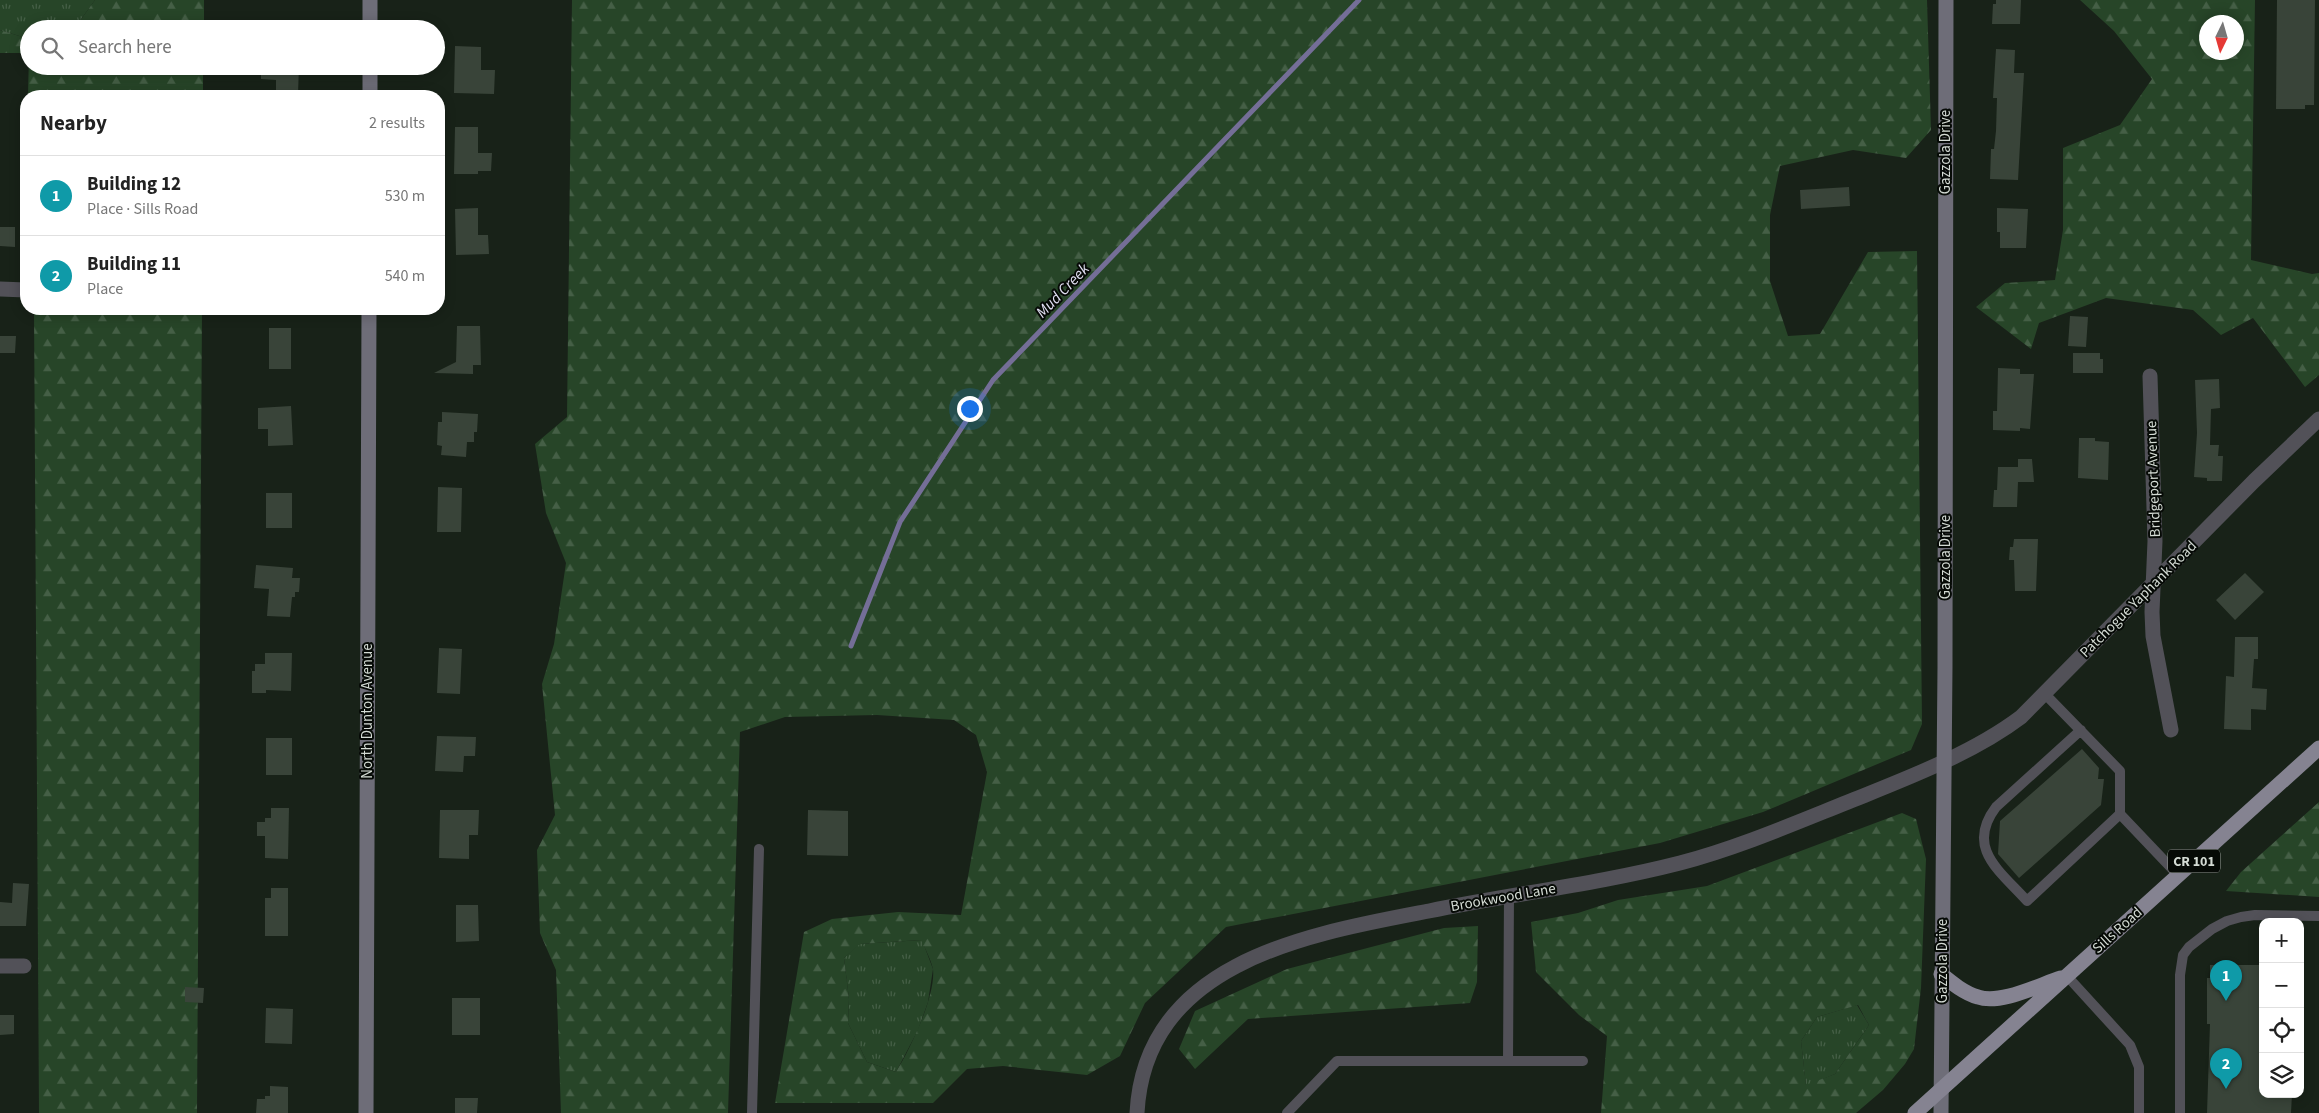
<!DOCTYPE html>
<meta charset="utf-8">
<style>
body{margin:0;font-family:"Source Sans 3",sans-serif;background:#f2f2f2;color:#222}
.controls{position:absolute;right:15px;bottom:15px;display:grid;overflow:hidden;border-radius:10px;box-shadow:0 2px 12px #0003}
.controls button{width:45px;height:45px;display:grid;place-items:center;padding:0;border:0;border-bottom:1px solid #e0e0e0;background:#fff;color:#222;font:25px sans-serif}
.compass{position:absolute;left:2199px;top:15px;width:45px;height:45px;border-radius:50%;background:#fff;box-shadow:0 2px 12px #0003;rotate:185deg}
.you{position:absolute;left:969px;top:408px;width:18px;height:18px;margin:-12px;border:4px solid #fff;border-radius:50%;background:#1a73e8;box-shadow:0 0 0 8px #1a73e833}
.badge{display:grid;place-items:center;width:32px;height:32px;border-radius:50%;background:#d93025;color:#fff;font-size:16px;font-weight:700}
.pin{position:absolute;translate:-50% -41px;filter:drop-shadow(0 1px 2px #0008)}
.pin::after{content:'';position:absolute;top:26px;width:18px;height:15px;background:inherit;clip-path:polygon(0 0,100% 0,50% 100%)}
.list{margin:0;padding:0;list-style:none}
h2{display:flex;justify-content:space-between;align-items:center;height:65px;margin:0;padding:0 20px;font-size:21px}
h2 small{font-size:16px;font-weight:400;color:#767676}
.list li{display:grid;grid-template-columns:32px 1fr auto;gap:15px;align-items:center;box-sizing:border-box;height:80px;padding:0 20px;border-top:1px solid #e0e0e0}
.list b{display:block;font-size:19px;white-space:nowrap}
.list p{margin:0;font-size:16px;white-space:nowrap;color:#767676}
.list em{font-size:16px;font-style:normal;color:#767676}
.icon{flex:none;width:28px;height:28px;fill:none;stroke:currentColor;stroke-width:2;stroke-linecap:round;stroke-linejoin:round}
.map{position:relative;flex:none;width:2319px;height:1113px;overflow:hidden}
.search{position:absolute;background:#fff;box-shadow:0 2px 12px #0003;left:20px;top:20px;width:425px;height:55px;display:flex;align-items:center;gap:12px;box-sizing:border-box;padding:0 18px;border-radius:28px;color:#767676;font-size:19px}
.panel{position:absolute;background:#fff;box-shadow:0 2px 12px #0003;left:20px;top:90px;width:425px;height:225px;border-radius:20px}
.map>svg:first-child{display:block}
.grass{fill:url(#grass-tufts)}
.forest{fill:url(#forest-firs);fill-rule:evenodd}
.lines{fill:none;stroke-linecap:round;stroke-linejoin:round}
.stream{stroke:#746e97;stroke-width:5}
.building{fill:#394439}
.lane{stroke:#525158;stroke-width:10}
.street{stroke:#525158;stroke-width:15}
.secondary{stroke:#6e6d78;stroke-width:15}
.primary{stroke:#858391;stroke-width:15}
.labels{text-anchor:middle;stroke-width:4;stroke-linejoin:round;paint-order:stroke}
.shield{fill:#060a06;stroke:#969c96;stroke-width:1}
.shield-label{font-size:14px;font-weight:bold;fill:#d4dbd4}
.street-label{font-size:15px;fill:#d4dbd4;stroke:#060a06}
.water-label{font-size:16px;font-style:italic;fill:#e3e1f4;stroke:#060a06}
</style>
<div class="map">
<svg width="2319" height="1113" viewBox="0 0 2319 1113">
<defs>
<pattern id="grass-tufts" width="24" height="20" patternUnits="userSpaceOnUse" patternTransform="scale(1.25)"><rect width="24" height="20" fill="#274528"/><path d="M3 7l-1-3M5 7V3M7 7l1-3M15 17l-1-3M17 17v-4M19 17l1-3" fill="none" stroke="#455f46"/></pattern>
<pattern id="forest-firs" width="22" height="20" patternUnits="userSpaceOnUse" patternTransform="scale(1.25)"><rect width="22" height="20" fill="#274528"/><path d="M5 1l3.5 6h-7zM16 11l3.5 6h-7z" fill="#455f46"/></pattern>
</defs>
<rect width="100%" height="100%" fill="#182218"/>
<path class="grass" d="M0 0H95L74 29H29V39L0 30Z
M922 940 933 969 928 1002 918 1030 896 1072 867 1062 848 1023 849 999 844 958 859 944Z
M1857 1005 1869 1025 1835 1074 1806 1086 1801 1041 1817 1017Z"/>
<path class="forest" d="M95 0H204V29H74Z
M572 0H1927L1931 130 1906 158 1853 150 1780 166 1770 215V281L1788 336 1820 334 1868 252 1917 251 1922 724 1911 750 1763 812 1660 843 1226 927 1145 1003 1120 1056 1087 1075 1003 1066 967 1069 933 1103H775L804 932 832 919 898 912 961 915 987 772 976 735 954 720 877 715 785 717 740 732 728 1113H561L556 970 540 933 537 850 555 815 542 684 554 644 566 563 546 513 535 444 567 417ZM921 940C925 948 931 960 933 969 936 996 910 1049 896 1072L867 1062 848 1023 849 999 844 958 860 944Z
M2080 0H2255L2251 260 2312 274 2319 273V375L2305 387 2253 318 2221 335 2193 310 2106 298 2039 323 2031 349 1976 307 2005 283 2055 280 2063 230V148L2120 125 2152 79 2114 31ZM2206 22H2236V52H2206Z
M0 30 29 39V66H203V96H28L29 53H0Z
M34 309H76L119 312V309H202L197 1113H39Z
M2319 802V897L2226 891 2241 872Z
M1902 813 1916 819 1926 859 1921 988 1914 1049 1905 1064 1883 1090 1856 1113H1601L1607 1036 1579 1015 1536 972 1531 922 1578 913 1618 900 1707 886ZM1858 1005 1869 1025 1835 1074 1806 1085 1801 1041 1817 1017Z
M1478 926 1477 982 1470 1003 1248 1019 1195 1069 1179 1049 1195 1011 1287 969 1444 928Z"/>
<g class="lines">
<path class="stream" d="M851 646 900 522 993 380 1359 0"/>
</g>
<path class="building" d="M1996 0H2021L2020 24H1992L1993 4H1996Z
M2277 0H2315L2314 105H2305V109H2276Z
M455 46 481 47V70H495L494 94 454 93Z
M1996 49 2015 50 2014 73H2024L2018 180 1990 179 1991 149H1994L1996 131 1997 98H1993Z
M261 66H299L298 94 276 93V80L261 79Z
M455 127H478V153H492L491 171H478V174H454Z
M1849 187 1850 206 1801 209 1800 190Z
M478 208V235H488L489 254 456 255 455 209Z
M1997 208 2028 209 2026 248H2000V232H1997Z
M0 227H15V247L0 246Z
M2070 316 2088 317 2086 347 2068 346Z
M457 326H480L481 365H473V374L434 373 456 362Z
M269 328H291V369H269Z
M0 336H16L15 353H0Z
M2073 353H2100V359H2103V373H2073Z
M1998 368 2020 369V374H2034L2030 429 2020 428V431L1993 430V411H1997Z
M2219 379 2220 408 2211 409 2210 445H2219L2218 456H2223L2222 481H2207V478L2194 477 2197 433 2195 380Z
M291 406 293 445 268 446V429H258V408Z
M442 412 478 414 477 432H474V442H467L466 457 441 455 442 446 437 445 438 422H442Z
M2079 438H2095V441L2109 442 2108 480 2078 478Z
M2018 459H2032L2034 482H2018L2017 507H1993L1994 490H1997L1998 467H2018Z
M438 487 462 488 461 532H437Z
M266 493H292V528H266Z
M2014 539H2038L2036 591H2015L2014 560H2009L2010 547H2013Z
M256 565 293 568 292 578H300L299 592H295V597H292L290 617 267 616 269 589 254 588Z
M2245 573 2264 592 2235 620 2216 600Z
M2235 637H2258V659H2254L2252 688 2267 689 2266 710 2251 709V730L2224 729 2226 676 2234 677Z
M439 648 462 649 460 694 437 693Z
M265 653H292L291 691 266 690V693H252V671H255V664H265Z
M437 736 476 737 475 756H464L463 772 435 771Z
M266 738H292V775H266Z
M2082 749 2099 768 2098 779H2104L2101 805 2019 878 1998 854 2000 821Z
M271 808H289L288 859 265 858V836H257V822H265V818H271Z
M440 810H479L478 835H469V859L439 858Z
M808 810 848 811V856L807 855Z
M13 883 29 884 26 926H0V902L12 903Z
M271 888H288V936H265V898H271Z
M456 905H478L479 941 456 942Z
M2210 965H2263V1094H2292L2291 1113H2207L2210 1024H2207V978H2210Z
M185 987 204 988 203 1003 185 1002Z
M452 998H480V1035H452Z
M266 1008 293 1009 292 1044 265 1043Z
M0 1015H14V1034L0 1035Z
M270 1086 288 1087V1113H256L257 1099H265V1096H270Z
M455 1098H478L477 1113H455Z"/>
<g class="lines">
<path class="lane" d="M2045 694 2120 771V814L2178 875
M2081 730 1996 807C1965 848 2000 871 2027 901L2120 814
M2067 976 2130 1045 2139 1067V1113
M1508 1061 1509 895
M752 1113 759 849
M1287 1113 1337 1061H1583
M2180 1113V975L2183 955 2189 947 2212 929 2227 921 2241 917 2255 915 2319 916"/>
<path class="street" d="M0 289 26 290
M2150 376 2155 541 2152 612 2153 636 2171 730
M0 966H24
M1137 1113C1145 961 1309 934 1429 911 1512 894 1598 884 1680 863 1737 848 1793 824 1848 802 1905 779 1972 754 2021 717L2254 481 2319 419"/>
<path class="secondary" d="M370 29V0
M370 96V66
M366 1113 369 309
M1941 1113 1945 667 1946 0"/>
<path class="primary" d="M1941 974C1952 983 1964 993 1978 997 2000 1005 2039 985 2061 978
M1915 1113 2319 748"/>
</g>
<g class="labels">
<rect class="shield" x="2168" y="849.5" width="52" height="23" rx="4"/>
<g class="shield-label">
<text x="2194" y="866">CR 101</text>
</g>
<g class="street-label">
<text transform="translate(1945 152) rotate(-90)" y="5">Gazzola Drive</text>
<text transform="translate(2153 479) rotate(-92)" y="5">Bridgeport Avenue</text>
<text transform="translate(1945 557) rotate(-90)" y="5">Gazzola Drive</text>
<text transform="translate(2138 599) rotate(-45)" y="5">Patchogue Yaphank Road</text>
<text transform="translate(367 711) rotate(-90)" y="5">North Dunton Avenue</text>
<text transform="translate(1503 897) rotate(-10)" y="5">Brookwood Lane</text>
<text transform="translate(2117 930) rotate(-42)" y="5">Sills Road</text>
<text transform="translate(1942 961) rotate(-90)" y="5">Gazzola Drive</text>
</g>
<g class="water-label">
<text transform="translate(1062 290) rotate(-46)" y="6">Mud Creek</text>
</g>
</g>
</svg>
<div class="controls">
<button>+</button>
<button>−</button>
<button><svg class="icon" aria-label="locate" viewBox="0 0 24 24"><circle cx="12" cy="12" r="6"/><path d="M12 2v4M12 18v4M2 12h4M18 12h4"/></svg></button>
<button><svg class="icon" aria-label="layers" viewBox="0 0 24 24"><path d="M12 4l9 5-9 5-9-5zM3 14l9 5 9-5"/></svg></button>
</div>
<svg class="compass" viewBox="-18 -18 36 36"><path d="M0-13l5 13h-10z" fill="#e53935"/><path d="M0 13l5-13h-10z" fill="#767676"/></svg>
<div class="you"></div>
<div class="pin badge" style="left:2226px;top:1001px;background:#0f9aa8">1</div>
<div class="pin badge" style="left:2226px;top:1089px;background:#0f9aa8">2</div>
<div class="search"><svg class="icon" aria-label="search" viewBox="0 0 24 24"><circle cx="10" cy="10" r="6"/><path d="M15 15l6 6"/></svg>Search here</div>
<section class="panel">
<h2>Nearby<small>2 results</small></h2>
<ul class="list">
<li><span class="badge" style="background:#0f9aa8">1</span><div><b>Building 12</b><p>Place · Sills Road</p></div><em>530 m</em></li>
<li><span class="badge" style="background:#0f9aa8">2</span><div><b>Building 11</b><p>Place</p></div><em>540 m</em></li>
</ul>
</section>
</div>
